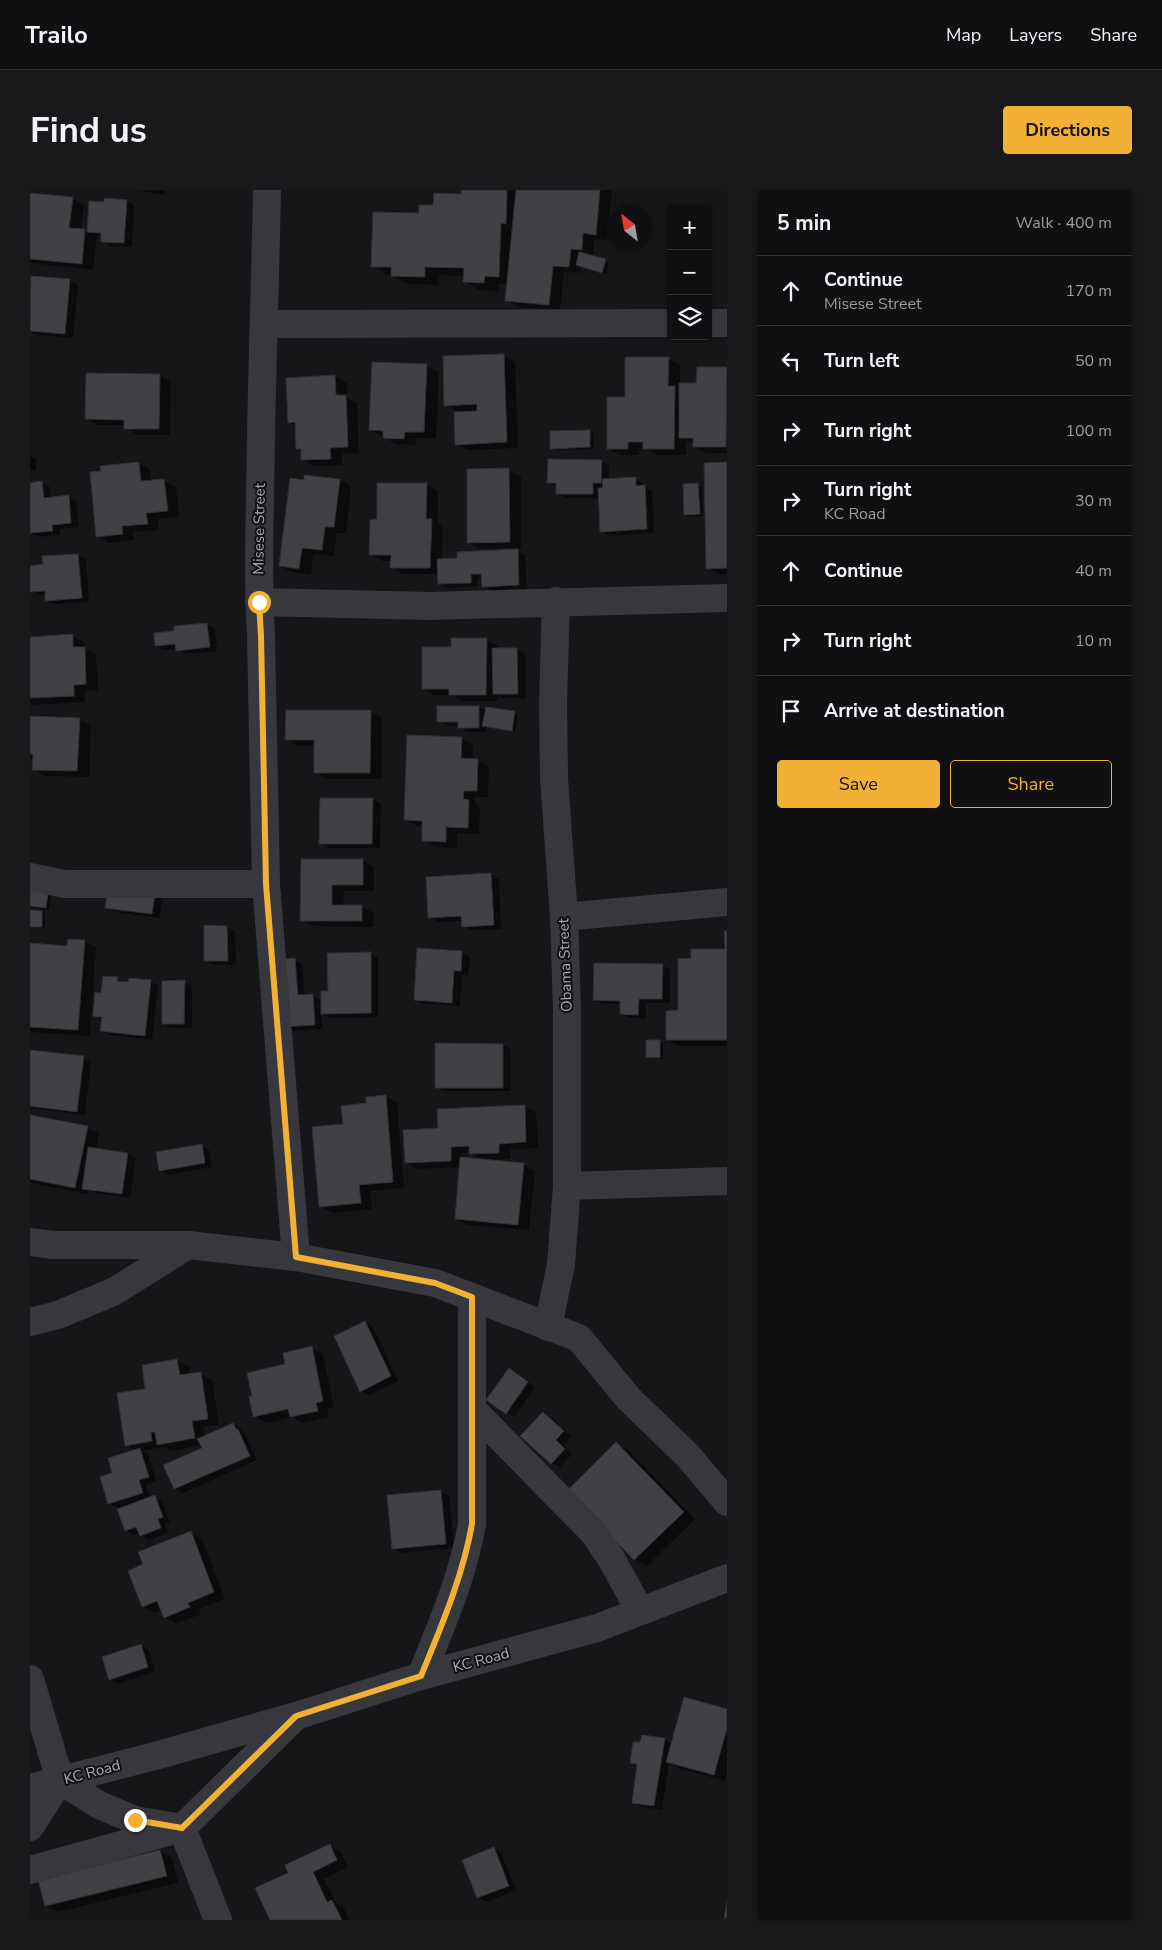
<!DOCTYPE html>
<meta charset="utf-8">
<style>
body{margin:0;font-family:"Nunito Sans",sans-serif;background:#19191b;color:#f1f3f6}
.controls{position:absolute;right:15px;top:15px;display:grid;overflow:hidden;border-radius:5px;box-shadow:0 1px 4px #0004}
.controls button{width:45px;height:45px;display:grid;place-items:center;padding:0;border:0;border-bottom:1px solid #303032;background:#101012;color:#f1f3f6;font:25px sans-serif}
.compass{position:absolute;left:577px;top:15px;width:45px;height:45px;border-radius:50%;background:#101012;box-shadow:0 1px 4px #0004;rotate:329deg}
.stop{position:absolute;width:15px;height:15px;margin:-11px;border:4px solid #f2b134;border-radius:50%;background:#fff}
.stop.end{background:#f2b134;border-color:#fff;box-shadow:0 1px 5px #0008}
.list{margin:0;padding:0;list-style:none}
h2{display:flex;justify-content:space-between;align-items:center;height:65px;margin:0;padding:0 20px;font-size:21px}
h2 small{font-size:16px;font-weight:400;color:#9c9d9f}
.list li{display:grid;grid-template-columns:32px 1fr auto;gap:15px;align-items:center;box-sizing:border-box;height:70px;padding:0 20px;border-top:1px solid #303032}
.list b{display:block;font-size:19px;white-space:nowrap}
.list p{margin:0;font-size:16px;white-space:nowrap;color:#9c9d9f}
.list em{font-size:16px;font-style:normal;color:#9c9d9f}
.actions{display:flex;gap:10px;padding:15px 20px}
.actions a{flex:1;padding:11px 0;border:1px solid #f2b134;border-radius:5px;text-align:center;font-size:18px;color:#f2b134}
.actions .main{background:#f2b134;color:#111}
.icon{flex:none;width:28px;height:28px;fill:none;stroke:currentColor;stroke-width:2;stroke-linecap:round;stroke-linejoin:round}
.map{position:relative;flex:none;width:697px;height:1730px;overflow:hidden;border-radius:5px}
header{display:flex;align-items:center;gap:30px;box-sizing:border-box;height:70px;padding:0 25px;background:#101012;border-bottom:1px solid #303032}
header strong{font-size:24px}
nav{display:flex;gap:28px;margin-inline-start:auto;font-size:18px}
.intro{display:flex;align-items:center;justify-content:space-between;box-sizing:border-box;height:120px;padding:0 30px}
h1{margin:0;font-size:35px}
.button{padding:12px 22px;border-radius:5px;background:#f2b134;color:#111;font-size:18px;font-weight:700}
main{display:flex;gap:30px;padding:0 30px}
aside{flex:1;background:#101012;border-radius:5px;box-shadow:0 1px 4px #0004}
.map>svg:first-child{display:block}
.shadow{fill:#0007;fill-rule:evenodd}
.building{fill:#404145;stroke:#303034}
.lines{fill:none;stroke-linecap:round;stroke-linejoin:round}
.minor{stroke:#37383d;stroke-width:28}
.tertiary{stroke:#37383d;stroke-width:28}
.route{stroke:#f2b134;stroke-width:6}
.labels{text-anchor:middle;stroke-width:4;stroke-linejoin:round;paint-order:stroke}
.street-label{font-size:15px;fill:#a8adb8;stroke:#111113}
</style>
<header>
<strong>Trailo</strong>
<nav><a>Map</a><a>Layers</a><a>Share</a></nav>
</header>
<div class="intro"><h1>Find us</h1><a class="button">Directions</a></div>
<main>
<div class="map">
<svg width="697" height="1730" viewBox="0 0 697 1730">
<rect width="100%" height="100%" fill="#161618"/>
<path class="shadow" d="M106 0H135L134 5Z
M432 0H582L577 50 564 49 563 67 579 72 576 84 551 77 550 83 534 82 530 121 488 117 476 110 478 94H469V101L449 100 435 92V86L409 85V95L377 94 362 85H357L342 76 390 24 432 5Z
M0 4 42 8 54 15 51 40 58 42 60 12 75 13 96 11 104 15 102 57 80 56 72 51V46H67L63 80 0 73Z
M40 90 48 95 43 148 6 145 0 141V104Z
M473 165 485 172 488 258 438 260 426 254 430 223 416 215Z
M638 168 650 175V194H667L668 178H697V263H676L664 256V254L656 251V265H626L615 258H609L610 265H590L578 258 596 209Z
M343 173 397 176 409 182 406 248H386V255L366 254 340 240Z
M130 185 141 192 140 245H107L95 238V235H67L56 228Z
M305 186 317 193V208L327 213 329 263 312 264V275L284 276 272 269V261L267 259 266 236 259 232 257 189Z
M560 241 563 243 564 259 525 260 521 258Z
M0 266 6 269V280H0Z
M571 271 579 275V290L605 288 613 293V297L622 301 624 343 579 346 571 341 569 308H535L527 303 526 297 518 292Z
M109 273 120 280 122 292 134 291 146 297 149 327 128 329 129 340 103 342 104 350 79 353 68 346Z
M697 273V384H689L677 378Z
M438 280H479L491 286V358L450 359 438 352Z
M275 286 310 290 321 296 316 343H307L304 366 283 364 281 385 262 382 250 376Z
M12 293 20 297 21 308 39 306 46 311 49 337 30 339V345L8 347 0 343V294Z
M397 294 408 301V333L413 337 412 370 487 361 495 365 497 399 461 400 453 396 452 388H448V396L417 398 409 394V384H373L362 377V371H352L340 364 348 331Z
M654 295H668L672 297 673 326 659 327 655 325Z
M48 365 56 369 59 412 24 414 16 410V405H9L2 401 0 377 14 375Z
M177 434 185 438 187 461 155 464 147 459 134 460 126 456 146 442 145 437Z
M42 446 54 452V458L66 465 68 500 55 501V512L0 515V448Z
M456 450 468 456V460L487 459 495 464 496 508H472L468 506 467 511H431L422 505H404L393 498 422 458Z
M448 517 456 521 485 523 488 525 485 542 456 537V542H437L429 536H416L409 531Z
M340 521 352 528 351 589H297L285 582V556H268L257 550Z
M0 528 49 529 61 536 59 587 15 586 3 579 4 570 0 569Z
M432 548 443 555V570H447L459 576 458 607H445V614L450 618 449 644 427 643V658L405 657 393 650V636H387L375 630Z
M291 609H343L351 614 350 658H298L291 653Z
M272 670H332L344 677V701H314L313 716 332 717 344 723 343 737 283 736 272 730Z
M461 684 469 689 471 739 441 740 433 736V731L407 732 399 727Z
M0 702 21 706 19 720 0 717Z
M125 705 132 709 130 728 84 722 77 717Z
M0 722H12L15 724V738H0Z
M197 737 205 741 206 775H183L176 771Z
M697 742V856H648L637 850 650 821 662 770 696 760Z
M55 751 66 757 60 846 0 842V754L38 757Z
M432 762 440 767 438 785H432L430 816 393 814 385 810Z
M340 763 348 768V827L300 828 291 823 292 839 260 841 264 769 272 774 275 806 282 805 292 811 299 802Z
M632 775 640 780V813H616V828H599L591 824V814H572L565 810Z
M87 788 95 793 120 791 128 796 122 850 80 845 72 841 73 830 64 825 72 804Z
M154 792 162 796V838H141L133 834Z
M630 852 633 854V869H621L617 867Z
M406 855H473L481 859V901H414L406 897Z
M0 868H53L61 872 55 925 0 918Z
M356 906 367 913 374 998 340 1001 342 1019 302 1023 290 1016 314 935 338 915Z
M494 916 506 922 508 958 480 960V969L462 970V971L494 974 505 981 499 1040 437 1035 426 1028 431 977 388 979 376 973ZM441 962V963L453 970 432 968V963Z
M0 926 57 937 69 943 66 959 98 964 106 968 100 1008 61 1002 58 1000 57 1004 0 993Z
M171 956 179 960 182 977 138 985 130 980Z
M335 1132 343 1137 368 1191 339 1205 331 1201Z
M281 1158 293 1164 304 1218 297 1219 299 1227 273 1233 262 1227 236 1233 225 1226 224 1206 257 1175Z
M147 1170 159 1177 160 1185 170 1183 182 1190 189 1235 173 1237 175 1247 203 1234 211 1239 216 1245 227 1270 153 1303 145 1299 135 1275 173 1259 172 1255 140 1261 134 1257 112 1261 118 1264 126 1291 116 1295 120 1308 124 1307 132 1311 140 1332 135 1333 138 1343 119 1350 111 1345 110 1342 104 1345 96 1340 88 1318 79 1313 84 1284 106 1261 96 1255 117 1200Z
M487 1184 505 1197 484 1227 476 1223Z
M513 1223 521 1228 541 1246 533 1255 542 1264 530 1277 522 1273Z
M587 1254 598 1260 665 1329 617 1376 605 1369 538 1301Z
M411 1301 419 1306 424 1358 371 1363 363 1358 358 1306Z
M161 1343 172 1349 195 1409 169 1419 171 1424 146 1434 135 1427 132 1420 124 1423 113 1416 115 1375Z
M111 1455 119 1460 125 1481 88 1494 80 1489Z
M697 1520V1585L695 1591 649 1578 639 1573 632 1620 611 1617 603 1612 608 1576 601 1572 634 1549 642 1553Z
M300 1655 311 1662 318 1677 294 1689 306 1713 314 1718 319 1730H242Z
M464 1658 471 1663 486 1700 456 1712 448 1707Z
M130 1661 142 1668 148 1693 27 1722 16 1715Z"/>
<path class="building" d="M431 0H477L476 34 471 33 469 87 455 86 454 93 433 92 434 78 395 77V87L361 86V77H341L343 22 389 23V15H403L404 3 431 4Z
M486 0H570L566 45 553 43 552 60 541 59 539 77 523 76 519 115 475 111Z
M0 3 43 7 39 38 55 39 52 74 0 69Z
M74 8 97 10 94 53 71 52V43L57 42 59 11 74 12Z
M549 62 576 69 572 83 546 75Z
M1 86 40 89 35 144 0 141Z
M474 164 477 252 425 255 424 222 447 221V214L414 216 413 166Z
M595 167H639L638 196H645L644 259H613V252H598V259H577V207H595Z
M342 172 397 174 394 242H375L374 249 353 248V241L339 240Z
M667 177H697L696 257H663V248H649V193H666Z
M56 183 130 184 129 239H94V230L55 229Z
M305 185 306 205H316L318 257 300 258 301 269 271 270V259H266L265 232 258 233 256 188Z
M560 240V257L520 259V241Z
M518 269 572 270 571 293H563V304H526V293H517Z
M109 272 111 291 134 289 138 321 116 323 118 334 92 336 93 344 66 347 60 282 71 281 70 276Z
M697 272V378L676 379 674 273Z
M479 278 480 352 437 353V279Z
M274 285 310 289 304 337H295L292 360 272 358 269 379 249 376 260 288 274 290Z
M606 287V296L615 295 617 339 570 342 568 298H573L572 289Z
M12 291 14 308 39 305 41 333 22 335 23 341 0 343V293Z
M347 293H397L396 329H402L400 378H360L361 365H339L340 330 347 329Z
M668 293 670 324 654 325 653 294Z
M488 359 489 395 452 397 451 384H441V393L408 394 407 369 427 368V362Z
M48 364 52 408 15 411V401L0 402V376L13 374 12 366Z
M177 433 180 457 146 461 145 454 125 456 124 443 144 441V436Z
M43 444V457H55L56 494 44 495V506L0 508V447Z
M421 448H457L456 505H419V499H392V457H421Z
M462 458H487L488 504H463Z
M407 516H449V538H428V532H407Z
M456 517 485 521 482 541 452 536Z
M256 520H341L340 583H284V550H255Z
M0 526 50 528 47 581 2 580 3 564H0Z
M377 545 432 547 431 568 448 569 447 601H434L433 609 439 610 438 638 416 637V652L392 651V631L374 630Z
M290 608H343L342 654H289Z
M271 669H333V695H302V715H332V731H270Z
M461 683 464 735 432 737 431 726 398 728 396 687Z
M78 697 125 704 122 724 75 718Z
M0 700 18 703 16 718 0 716Z
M0 720 12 721V737H0Z
M174 735 197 736 198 771H174Z
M694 741H697V850H636V821L648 820V769L661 768V759H695Z
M38 749 55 750 48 840 0 837V753L37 756Z
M387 758 432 761 431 781H424L422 813 384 810Z
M341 762V823L291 824V801H298L297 763Z
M265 768 268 805 283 804 285 835 251 837 246 770Z
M564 773 633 774 632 809H609L608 825 590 824V811L563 810Z
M73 786 88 787 87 791 98 792 99 788 121 790 115 846 70 841 72 827 63 826 65 802 71 803Z
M155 790 154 834H132V791Z
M616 850H630V868L616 867Z
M405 853 473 854V898H405Z
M0 860 54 866 47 922 0 916Z
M356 905 363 992 329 995 331 1013 289 1017 282 937 313 934 311 916 336 913V907Z
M495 915 496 952 469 954V963L439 964V956L421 957V971L375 973 373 940 408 938 407 919Z
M0 925 58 936 45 998 0 989Z
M172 954 175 973 129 981 126 962Z
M58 957 98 963 92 1004 52 999Z
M430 967 494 973 488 1035 425 1029Z
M335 1131 361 1186 330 1202 304 1146Z
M282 1156 293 1211 286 1213 288 1221 260 1227 258 1219 223 1227 219 1206H222L217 1183 255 1174 253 1163Z
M147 1169 150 1185 171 1182 178 1229 162 1231 165 1248 127 1255 125 1242H121L122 1251 95 1256 87 1203 115 1199 112 1175Z
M479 1178 498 1192 476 1224 456 1210Z
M513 1222 534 1241 526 1250 535 1259 521 1274 490 1246Z
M203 1233 207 1240 208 1239 220 1266 144 1299 133 1275 172 1258 167 1249Z
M586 1252 654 1322 604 1370 537 1301Z
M110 1258 119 1287 109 1290 113 1303 78 1314 70 1287 82 1283 78 1268Z
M411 1300 416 1354 362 1359 357 1305Z
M125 1305 133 1327 128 1329 131 1338 110 1346 106 1337 95 1341 87 1319Z
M161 1341 184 1402 158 1413 160 1417 134 1428 127 1411 112 1417 98 1381 113 1374 108 1362Z
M111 1454 118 1477 79 1490 72 1467Z
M654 1507 697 1519V1538L684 1585 636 1572Z
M612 1545 635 1548 624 1616 602 1613 607 1574 600 1573 603 1552H610Z
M300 1654 307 1670 283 1682 297 1712 302 1710 312 1730H240L225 1698 258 1683 255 1675Z
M464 1657 479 1696 447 1708 432 1670Z
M130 1660 137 1686 15 1716 8 1690Z
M697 1711V1730H694L695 1722Z"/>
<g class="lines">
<path class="minor" d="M237 0C235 103 231 206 230 309 229 354 228 400 231 446L236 694 266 1067
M678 133H697
M235 134 641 133
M229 412 399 416 697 408
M0 687 35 694H236
M534 727 697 712
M537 996 697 991
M0 1132 28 1125 85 1101 158 1055
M518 1137 531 1074 537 996V819L534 727 524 588 523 513 526 411
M442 1219 564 1343 582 1370 610 1421
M391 1486C411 1437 433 1386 442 1334V1107
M0 1489 30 1590 69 1615 105 1630 152 1638 188 1730
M0 1598 125 1566 266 1526 391 1486 567 1438 697 1388
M0 1637 30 1590
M0 1680 152 1638 265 1527"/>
<path class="tertiary" d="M0 1052 23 1055H158L266 1067 405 1093 549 1148 599 1209 658 1266 697 1312"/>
</g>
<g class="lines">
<path class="route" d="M105 1630 152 1638 266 1526 391 1486C411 1437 433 1386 442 1334V1107L405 1093 266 1067 236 694 231 446 229 412"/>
</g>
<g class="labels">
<g class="street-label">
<text transform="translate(229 339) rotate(-89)" y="5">Misese Street</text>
<text transform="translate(535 775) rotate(-92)" y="5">Obama Street</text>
<text transform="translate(451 1470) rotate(-15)" y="5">KC Road</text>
<text transform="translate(62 1582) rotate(-15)" y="5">KC Road</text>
</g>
</g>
</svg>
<div class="controls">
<button>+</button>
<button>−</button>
<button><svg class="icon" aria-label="layers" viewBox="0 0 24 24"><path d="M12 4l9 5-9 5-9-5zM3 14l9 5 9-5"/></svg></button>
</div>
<svg class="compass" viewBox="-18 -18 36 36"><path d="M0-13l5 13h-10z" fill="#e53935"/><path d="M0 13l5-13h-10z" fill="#9c9d9f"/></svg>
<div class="stop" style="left:229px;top:412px"></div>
<div class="stop end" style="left:105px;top:1630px"></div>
</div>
<aside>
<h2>5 min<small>Walk · 400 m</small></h2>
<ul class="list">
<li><svg class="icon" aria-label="ahead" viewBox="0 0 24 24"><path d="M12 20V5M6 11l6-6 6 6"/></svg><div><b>Continue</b><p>Misese Street</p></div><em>170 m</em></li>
<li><svg class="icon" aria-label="left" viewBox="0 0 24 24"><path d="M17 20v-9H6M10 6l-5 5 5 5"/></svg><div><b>Turn left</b></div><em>50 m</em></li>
<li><svg class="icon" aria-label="right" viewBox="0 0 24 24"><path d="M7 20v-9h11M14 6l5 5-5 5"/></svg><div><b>Turn right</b></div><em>100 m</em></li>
<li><svg class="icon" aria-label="right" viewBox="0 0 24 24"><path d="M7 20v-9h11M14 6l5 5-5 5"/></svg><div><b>Turn right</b><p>KC Road</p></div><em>30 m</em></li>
<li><svg class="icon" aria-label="ahead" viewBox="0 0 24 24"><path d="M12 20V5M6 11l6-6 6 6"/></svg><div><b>Continue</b></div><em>40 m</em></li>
<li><svg class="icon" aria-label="right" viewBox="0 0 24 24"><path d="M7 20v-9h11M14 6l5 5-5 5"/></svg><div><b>Turn right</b></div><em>10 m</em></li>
<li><svg class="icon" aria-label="arrive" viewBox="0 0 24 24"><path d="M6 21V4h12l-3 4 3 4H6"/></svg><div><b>Arrive at destination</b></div></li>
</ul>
<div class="actions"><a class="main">Save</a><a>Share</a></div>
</aside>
</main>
